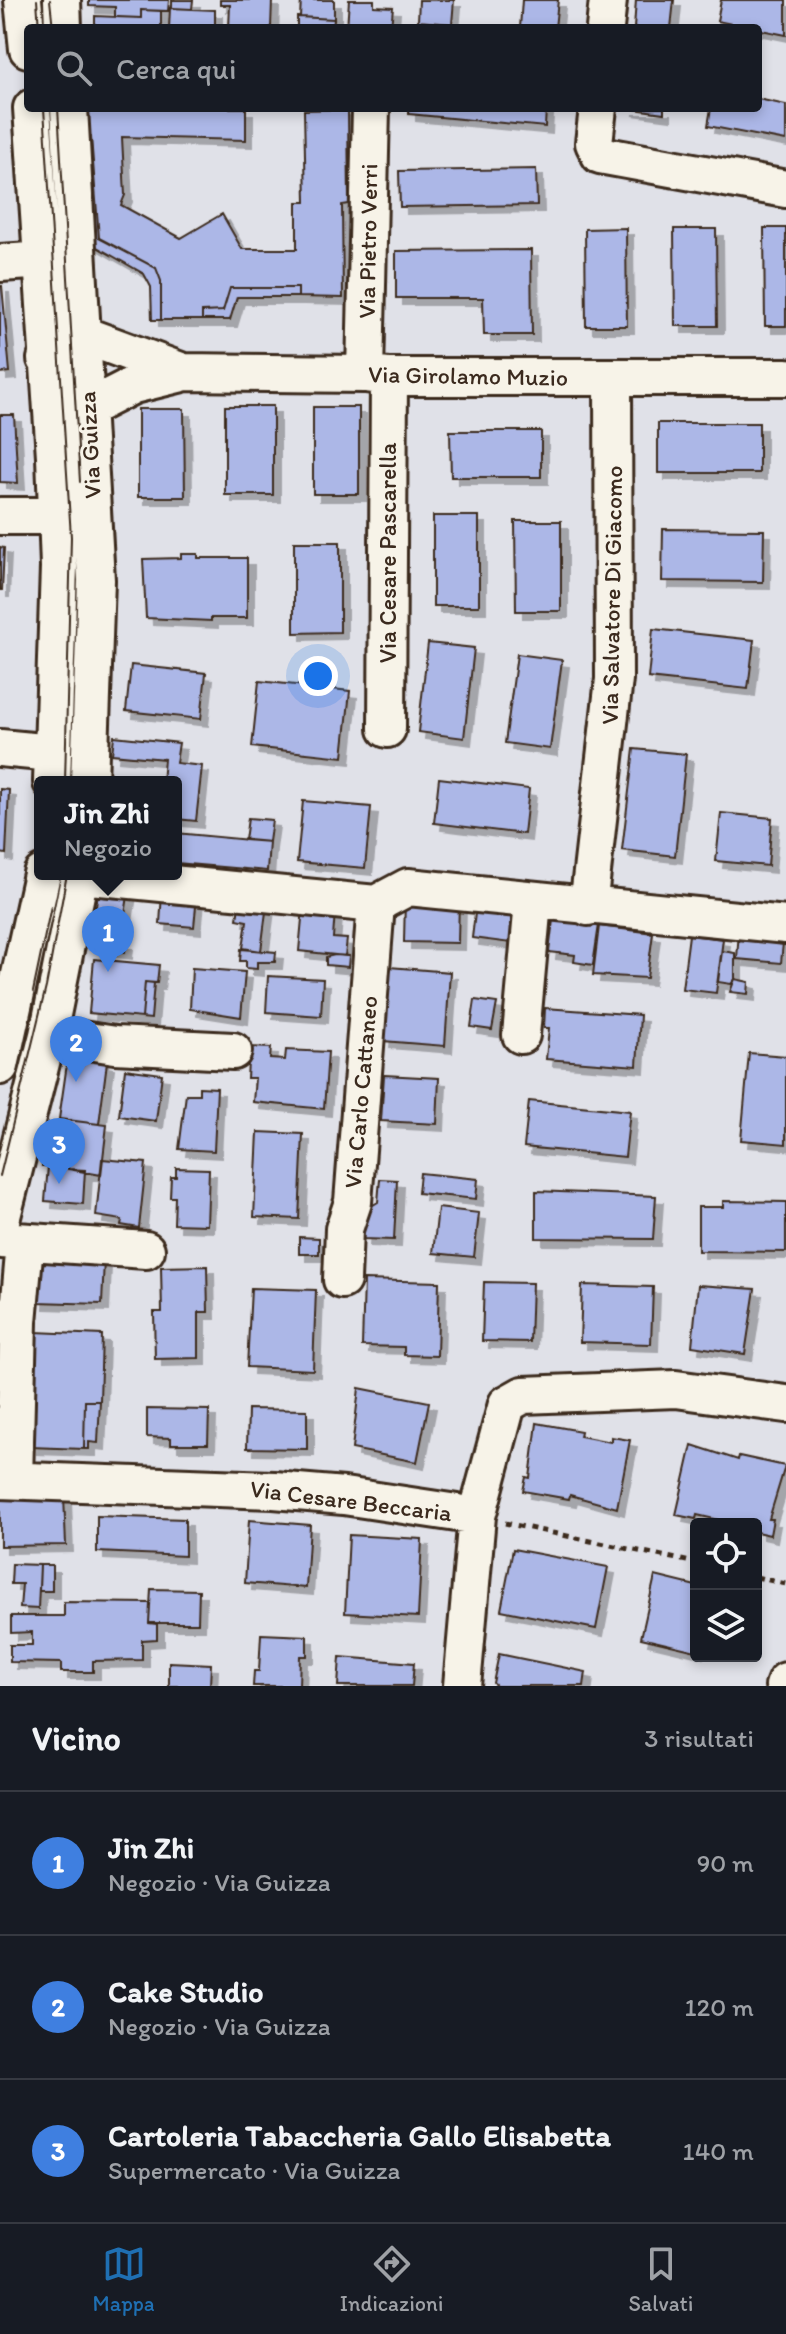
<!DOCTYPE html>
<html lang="it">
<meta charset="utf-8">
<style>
body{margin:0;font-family:Itim,sans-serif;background:#242831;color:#f1f3f6}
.controls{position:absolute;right:24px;bottom:24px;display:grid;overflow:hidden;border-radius:8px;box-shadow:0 4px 12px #0003}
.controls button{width:72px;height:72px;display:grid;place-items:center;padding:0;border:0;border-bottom:2px solid #363941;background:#171b24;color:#f1f3f6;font:40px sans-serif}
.you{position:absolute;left:318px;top:676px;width:28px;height:28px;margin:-20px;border:6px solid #fff;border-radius:50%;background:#1a73e8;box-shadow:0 0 0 12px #1a73e833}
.badge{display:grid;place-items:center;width:52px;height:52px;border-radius:50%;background:#1f6fb2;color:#fff;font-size:26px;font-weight:700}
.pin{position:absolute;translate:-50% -66px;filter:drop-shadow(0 2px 4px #0008)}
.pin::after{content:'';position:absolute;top:42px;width:28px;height:24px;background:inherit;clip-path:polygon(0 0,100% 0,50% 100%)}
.popup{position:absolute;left:34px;top:776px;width:148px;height:104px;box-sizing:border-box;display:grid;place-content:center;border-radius:8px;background:#171b24;filter:drop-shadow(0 2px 6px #0005);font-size:26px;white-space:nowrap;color:#9ea1a6}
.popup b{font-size:30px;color:#f1f3f6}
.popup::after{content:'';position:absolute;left:50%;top:100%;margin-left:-16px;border:16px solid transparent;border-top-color:#171b24}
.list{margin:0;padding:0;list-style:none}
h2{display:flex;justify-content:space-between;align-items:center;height:104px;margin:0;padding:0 32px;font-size:34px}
h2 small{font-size:26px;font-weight:400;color:#9ea1a6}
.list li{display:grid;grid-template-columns:52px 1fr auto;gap:24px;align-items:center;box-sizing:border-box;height:144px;padding:0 32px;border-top:2px solid #363941}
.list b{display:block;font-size:30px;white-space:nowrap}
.list p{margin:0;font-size:26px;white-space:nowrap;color:#9ea1a6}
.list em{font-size:26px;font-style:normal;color:#9ea1a6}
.icon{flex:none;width:44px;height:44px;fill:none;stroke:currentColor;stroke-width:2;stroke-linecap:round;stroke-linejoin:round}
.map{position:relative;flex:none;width:786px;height:1686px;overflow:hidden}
.search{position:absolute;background:#171b24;box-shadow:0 4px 12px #0003;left:24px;right:24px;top:24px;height:88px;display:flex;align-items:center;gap:20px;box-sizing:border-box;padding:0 28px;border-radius:8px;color:#9ea1a6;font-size:30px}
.sheet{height:536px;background:#171b24}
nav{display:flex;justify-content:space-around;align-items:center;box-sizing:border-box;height:112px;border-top:2px solid #363941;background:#171b24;font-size:22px;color:#9ea1a6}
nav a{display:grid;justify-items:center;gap:4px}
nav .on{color:#1f6fb2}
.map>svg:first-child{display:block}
.building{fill:#acb7e7;stroke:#3b2a1e;stroke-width:2;filter:url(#shadow)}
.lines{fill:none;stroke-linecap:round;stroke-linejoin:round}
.minor-casing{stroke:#3b2a1e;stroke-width:42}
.path{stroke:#3b2a1e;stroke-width:5;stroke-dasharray:6 6;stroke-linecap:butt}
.minor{stroke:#f7f3e8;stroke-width:36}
.tram{stroke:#3b2a1e;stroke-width:2}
.labels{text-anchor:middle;stroke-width:6;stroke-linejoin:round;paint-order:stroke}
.street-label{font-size:24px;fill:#3b2a1e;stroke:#f7f3e8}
</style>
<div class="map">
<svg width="786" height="1686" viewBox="0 0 786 1686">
<defs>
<filter id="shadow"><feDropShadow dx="7" dy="7" stdDeviation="0" flood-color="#0004"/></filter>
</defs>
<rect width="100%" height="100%" fill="#e0e1e8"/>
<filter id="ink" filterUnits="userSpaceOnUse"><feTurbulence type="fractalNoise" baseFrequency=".0125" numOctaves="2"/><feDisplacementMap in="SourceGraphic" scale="16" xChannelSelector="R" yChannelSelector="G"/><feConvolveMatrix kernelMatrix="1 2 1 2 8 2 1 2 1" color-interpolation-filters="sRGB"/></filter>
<g filter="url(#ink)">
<path class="building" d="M89 0H169L168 11 141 10V18L115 17V7L89 6Z
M172 0H193L192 9 172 8Z
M220 0H272L271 28H229L230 5H220Z
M301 0H334V19L300 17Z
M349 0H374V6L393 7 391 28H347Z
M419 0H454L452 24 418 21Z
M522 0H558L555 28H520Z
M636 0H674L671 28H634Z
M721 0H786V35L717 21Z
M170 8 215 10V26L169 28Z
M141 10 161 11V28H95V16L141 18Z
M297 17 334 19 333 28H297Z
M758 99 786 105V141L708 126 711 108H758Z
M82 108H246V140L122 137 125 195 121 205 181 238 222 214 242 249H297V202H306L304 110 348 109 349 204 342 205 343 298 298 297V288H230L223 311 202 312V320H161V281L156 268 99 238 91 137H83Z
M409 108H546L545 127 409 114Z
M626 108H664V113Z
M83 137H91L99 238 156 268 161 281V320H152L151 287 144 274 90 243Z
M536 169 537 205 400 207 399 171Z
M626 228 627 326H586L585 229Z
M764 228H786V326H765Z
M674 229H716L717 326H675Z
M531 250 532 335H484L483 298H396V251Z
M0 286H2L10 372 0 373Z
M230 288H298V297H237L230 320H202V312L223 311Z
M225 406H273V495H225Z
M313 407H359V494H313Z
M138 409H184L185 497H138Z
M0 415H14L18 483 0 482Z
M658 423H759V473H658Z
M450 431H541V477H451Z
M433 516H479V606H433Z
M515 521H561V611H516Z
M663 529 764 530 763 582 662 581Z
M294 542H340V632L294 633Z
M0 547 4 548 2 590H0Z
M181 554H198V558H247V618H211V621L146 618 143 559 181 558Z
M653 629 754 640 748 689 648 678Z
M428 643 474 648 464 738 418 732Z
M517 654 562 660 550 749 505 743Z
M131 665 206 673 201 719 126 711Z
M259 681 350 691 343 757 252 747Z
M114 736 179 743 176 763 202 766 196 821 176 819V782H162L164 759 112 754Z
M634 749 686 754 675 856 622 850Z
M439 778 529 789 524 834 434 823Z
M0 789 9 790 6 854 0 853Z
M303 801 371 807 365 868 297 862Z
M721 813 772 818 768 866 716 861Z
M248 818 272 820 269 842 245 840Z
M176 833 269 842 267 871 176 863Z
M99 885 129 890 121 939 92 935Z
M162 893 197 896 194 927 160 924Z
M405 899 459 900 458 943 404 942Z
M240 900 267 904 261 951 243 948 247 921 237 919Z
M476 905 522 912 518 944 472 938Z
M303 908 335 911 333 938 347 939 345 956 299 951Z
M553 920 599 925 593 965 574 962 575 955 549 952Z
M599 926 653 933 647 978 593 975Z
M739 930 784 933 781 963 737 959Z
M689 935 723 939 716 993 682 989Z
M100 941 126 942 125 952 99 949Z
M241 949 276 952 275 962H257V969L246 968V961H240Z
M722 951 735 953V979L731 984 718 982Z
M335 955 349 956 348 967 326 965V957Z
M94 959 159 965 157 983 145 982 142 1018 89 1013Z
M389 967 450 972 445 1046 383 1041Z
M192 968 245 972 241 1017 190 1009Z
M268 976 323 979 321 1016 266 1012Z
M735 979 749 982 748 994 730 992Z
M145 982 154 983 151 1019 142 1018Z
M475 1000 497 1003 492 1030 471 1027Z
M545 1008 640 1015 637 1066 546 1059 549 1028H544Z
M249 1047 271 1048 270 1059 285 1060 286 1050 328 1052 324 1109 253 1102 255 1078H247Z
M69 1050 102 1054 101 1061 107 1062 99 1124 59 1119Z
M749 1053 786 1056V1144L741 1140Z
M125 1069 162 1074 156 1121 119 1116Z
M384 1075 439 1078 437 1124 381 1121Z
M199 1087 217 1088 214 1151 179 1149 186 1094H199Z
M529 1101 630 1111 625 1157 524 1147Z
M59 1119 107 1125 101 1175 68 1169 69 1151 55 1150Z
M258 1132 303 1134 299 1219 254 1217Z
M44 1149 69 1151 68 1169 85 1170 83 1204 45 1201 48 1166H42Z
M102 1159 146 1163 139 1228 121 1225 122 1220 96 1216Z
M176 1168 209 1169 207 1225 174 1224 175 1197H170L171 1177H176Z
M420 1173 478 1179 476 1199 418 1193Z
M380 1179 397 1180 394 1240 363 1239 365 1210 378 1202Z
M536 1191 656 1196 653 1239 536 1238Z
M723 1201 786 1202V1252L698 1251V1207H723Z
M438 1208 479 1213 474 1257 433 1253Z
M299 1237 319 1238V1254H299Z
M39 1257 104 1260 102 1304 37 1302Z
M207 1266 208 1312H199V1358L155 1359 154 1312H162L161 1267Z
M364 1280 439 1282 437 1356 404 1355V1347L362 1346Z
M484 1282 532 1283 530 1342 482 1341Z
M582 1285 653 1287 651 1344 580 1342Z
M698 1285 755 1289 745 1354 692 1346Z
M251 1288 316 1290 313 1370 247 1367Z
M35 1332 102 1335 100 1401H85L84 1449 30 1447Z
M359 1388 429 1402 417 1462 352 1449Z
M85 1401H100L98 1443 89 1442V1449H84Z
M147 1409 209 1410 208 1444H171V1438L147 1437Z
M248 1409 307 1410V1449L247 1448Z
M537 1423 581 1431 580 1436 611 1442V1437L630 1440 617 1508 570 1495 569 1499 523 1491 526 1477 530 1478Z
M692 1445 738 1460 739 1456 785 1466 769 1519H773L770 1535 756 1532V1524H723V1521L697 1515 696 1519 676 1515Z
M15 1494 64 1495 66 1545 0 1546V1500H15Z
M97 1516 185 1519V1556L97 1552Z
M249 1520 310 1525 306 1588 245 1583Z
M349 1535 422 1539 418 1617 345 1613Z
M513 1549 608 1567 596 1629 501 1610Z
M12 1564 40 1565 38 1609 20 1608 22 1584H11Z
M40 1565H52V1591H39Z
M655 1576 696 1586V1651L641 1638Z
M151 1589 199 1590 198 1623H149Z
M64 1602 150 1603 149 1623 157 1624V1639L142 1640V1660L93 1661V1672H61V1663L10 1662V1645H32V1632L11 1633V1616H64Z
M261 1634 307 1636V1656H300L299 1686H253L254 1671H259Z
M499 1654 586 1672 584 1686H496L493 1683Z
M340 1657 414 1663 412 1686H338Z
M169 1662 211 1664 210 1686H169Z"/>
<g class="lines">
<g class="minor-casing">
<path id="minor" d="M23 0 28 49
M62 0 63 28
M605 28 608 0
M32 108 55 456 59 567 52 782
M69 108 96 580 89 782
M598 108 594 143 600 155 786 189
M0 263 62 259
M46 359 67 343 91 338 183 372 365 374 389 377H786
M365 374 371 108
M69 403 88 408 133 385 182 373
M0 516H57
M387 729 389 377
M0 748 53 753
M80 875 376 904 408 887 786 925
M588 907 614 679 613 378
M48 1035 115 1045 233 1051
M521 1035 533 902
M0 1066 42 874
M0 1224 48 1035 80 874
M2 1240 146 1250
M342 1280 344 1229 353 1202 376 904
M0 1480 274 1490 344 1496 477 1516
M14 1480 18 1322 25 1243
M462 1686 477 1516 507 1404 523 1395 676 1389 786 1404
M784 1686 786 1681"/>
</g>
<path class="path" d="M505 1523 696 1563
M756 1577 786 1584"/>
<use href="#minor" class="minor"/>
<path class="tram" d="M37 0 39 28
M50 0 53 28
M44 108 71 537 65 782
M58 108 80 482
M33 992 51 906
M0 1176 46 987 67 874"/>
</g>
</g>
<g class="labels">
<g class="street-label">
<text transform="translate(368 241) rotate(-89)" y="8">Via Pietro Verri</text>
<text transform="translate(468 376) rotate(1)" y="8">Via Girolamo Muzio</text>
<text transform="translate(90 445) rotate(-93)" y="8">Via Guizza</text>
<text transform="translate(388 553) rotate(-90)" y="8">Via Cesare Pascarella</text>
<text transform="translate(612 595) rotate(-89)" y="8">Via Salvatore Di Giacomo</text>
<text transform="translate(361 1092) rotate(-85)" y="8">Via Carlo Cattaneo</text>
<text transform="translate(351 1501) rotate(7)" y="8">Via Cesare Beccaria</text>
</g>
</g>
</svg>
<div class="controls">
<button><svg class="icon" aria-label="locate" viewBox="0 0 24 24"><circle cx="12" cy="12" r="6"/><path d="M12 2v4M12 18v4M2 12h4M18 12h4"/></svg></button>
<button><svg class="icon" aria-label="layers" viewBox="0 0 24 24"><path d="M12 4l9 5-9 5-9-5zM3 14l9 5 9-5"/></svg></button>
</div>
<div class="you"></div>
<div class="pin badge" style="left:108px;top:972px;background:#3f7fe0">1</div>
<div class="popup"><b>Jin Zhi</b>Negozio</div>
<div class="pin badge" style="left:76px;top:1082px;background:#3f7fe0">2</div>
<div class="pin badge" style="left:59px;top:1184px;background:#3f7fe0">3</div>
<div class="search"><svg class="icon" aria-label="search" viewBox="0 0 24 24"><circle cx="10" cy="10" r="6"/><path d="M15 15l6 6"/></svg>Cerca qui</div>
</div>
<section class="sheet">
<h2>Vicino<small>3 risultati</small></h2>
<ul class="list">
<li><span class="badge" style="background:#3f7fe0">1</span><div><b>Jin Zhi</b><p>Negozio · Via Guizza</p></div><em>90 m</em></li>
<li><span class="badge" style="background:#3f7fe0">2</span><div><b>Cake Studio</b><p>Negozio · Via Guizza</p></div><em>120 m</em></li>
<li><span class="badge" style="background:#3f7fe0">3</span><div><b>Cartoleria Tabaccheria Gallo Elisabetta</b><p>Supermercato · Via Guizza</p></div><em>140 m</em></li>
</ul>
</section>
<nav>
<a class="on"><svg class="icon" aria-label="map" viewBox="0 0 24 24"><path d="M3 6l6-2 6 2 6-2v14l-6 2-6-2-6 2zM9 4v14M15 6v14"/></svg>Mappa</a>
<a><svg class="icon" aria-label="directions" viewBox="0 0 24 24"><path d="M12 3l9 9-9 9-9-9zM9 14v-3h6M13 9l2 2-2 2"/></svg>Indicazioni</a>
<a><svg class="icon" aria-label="saved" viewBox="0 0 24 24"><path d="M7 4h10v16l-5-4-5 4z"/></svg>Salvati</a>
</nav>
